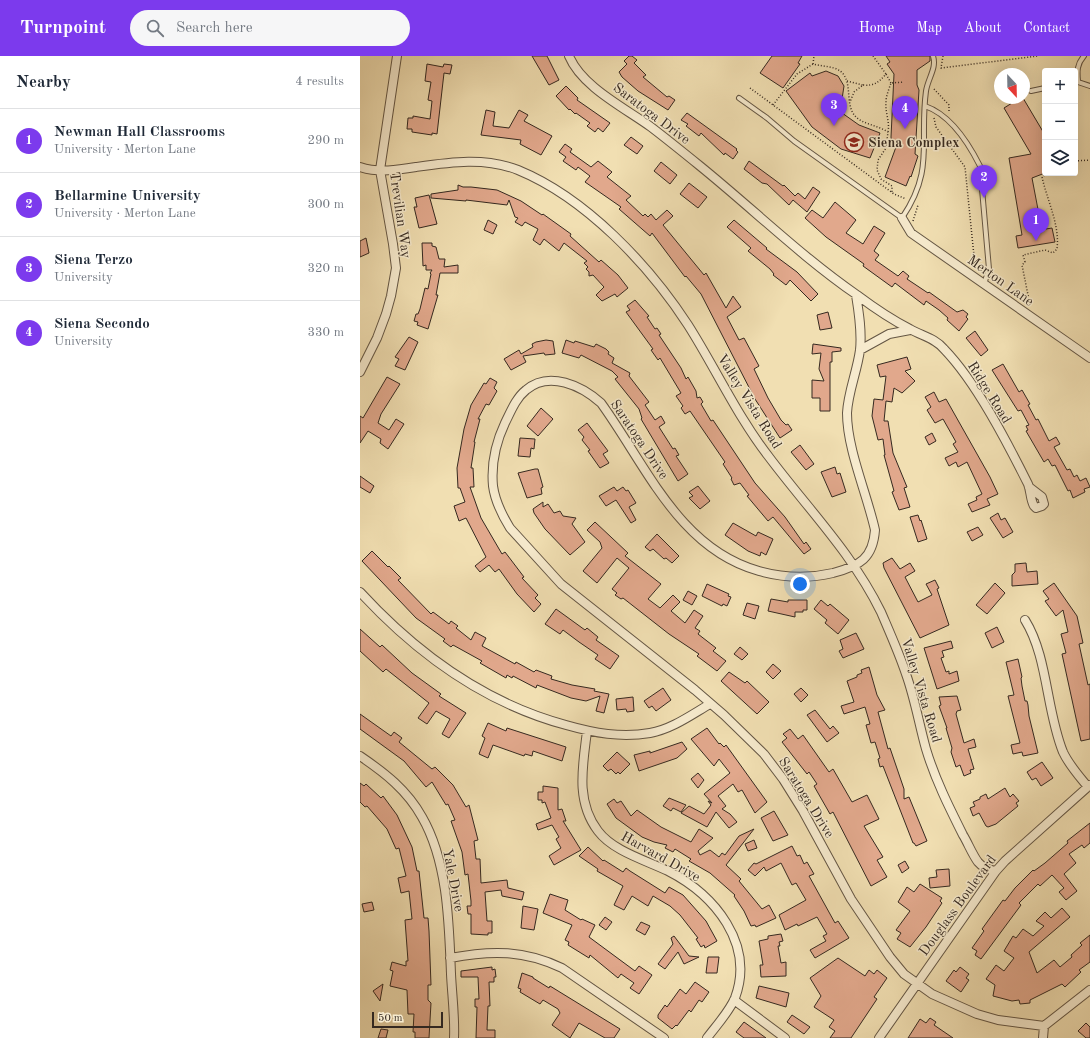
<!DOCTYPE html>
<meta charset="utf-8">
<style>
body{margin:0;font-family:"Old Standard TT",serif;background:#f6f6f7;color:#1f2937}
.controls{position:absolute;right:12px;top:12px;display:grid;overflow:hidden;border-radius:4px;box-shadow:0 4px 16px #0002}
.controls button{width:36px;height:36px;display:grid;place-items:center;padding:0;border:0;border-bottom:1px solid #e0e1e3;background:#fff;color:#1f2937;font:20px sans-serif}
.compass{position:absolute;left:634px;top:12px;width:36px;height:36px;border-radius:50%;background:#fff;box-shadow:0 4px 16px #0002;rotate:158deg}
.scale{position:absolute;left:12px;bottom:10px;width:71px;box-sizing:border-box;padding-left:4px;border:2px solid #352920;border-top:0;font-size:11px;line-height:14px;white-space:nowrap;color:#352920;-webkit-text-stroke:3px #f6eacd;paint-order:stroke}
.you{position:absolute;left:440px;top:528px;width:14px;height:14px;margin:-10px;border:3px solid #fff;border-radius:50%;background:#1a73e8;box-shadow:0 0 0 6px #1a73e833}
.badge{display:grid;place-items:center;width:26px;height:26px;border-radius:50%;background:#7c3aed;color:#fff;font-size:13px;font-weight:700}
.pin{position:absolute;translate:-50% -33px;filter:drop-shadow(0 1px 2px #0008)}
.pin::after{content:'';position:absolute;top:21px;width:14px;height:12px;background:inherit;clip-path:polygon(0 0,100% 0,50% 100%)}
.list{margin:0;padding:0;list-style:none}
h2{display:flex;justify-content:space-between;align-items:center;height:52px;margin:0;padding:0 16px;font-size:17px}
h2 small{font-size:13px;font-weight:400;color:#747a83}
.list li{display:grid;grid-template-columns:26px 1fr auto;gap:12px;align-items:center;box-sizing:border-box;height:64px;padding:0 16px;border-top:1px solid #e0e1e3}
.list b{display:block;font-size:15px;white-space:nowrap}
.list p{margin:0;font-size:13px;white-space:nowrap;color:#747a83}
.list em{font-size:13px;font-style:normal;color:#747a83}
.icon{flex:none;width:22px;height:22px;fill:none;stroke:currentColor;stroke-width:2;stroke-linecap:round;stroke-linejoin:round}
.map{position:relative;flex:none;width:730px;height:982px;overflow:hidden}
header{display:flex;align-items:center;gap:24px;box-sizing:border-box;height:56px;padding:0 20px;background:#7c3aed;color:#fff}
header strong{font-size:19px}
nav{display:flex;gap:22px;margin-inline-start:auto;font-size:14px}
.search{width:280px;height:36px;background:#f6f6f7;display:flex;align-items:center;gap:10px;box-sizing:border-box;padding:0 14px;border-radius:22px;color:#747a83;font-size:15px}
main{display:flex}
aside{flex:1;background:#fff}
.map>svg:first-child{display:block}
.building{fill:#e1a88c;stroke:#352920}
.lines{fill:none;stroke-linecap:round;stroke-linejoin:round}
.lane-casing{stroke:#645644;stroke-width:6}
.street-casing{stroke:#645644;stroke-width:10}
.path{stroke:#352920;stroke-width:1.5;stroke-dasharray:1 2;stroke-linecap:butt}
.lane{stroke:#f6eacd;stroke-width:4}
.street{stroke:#f6eacd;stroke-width:8}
.labels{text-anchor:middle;stroke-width:3;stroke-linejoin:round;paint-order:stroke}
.street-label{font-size:14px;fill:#352920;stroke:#f6eacd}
.poi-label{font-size:14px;font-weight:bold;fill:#352920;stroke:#f6eacd;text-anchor:start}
</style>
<header>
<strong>Turnpoint</strong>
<div class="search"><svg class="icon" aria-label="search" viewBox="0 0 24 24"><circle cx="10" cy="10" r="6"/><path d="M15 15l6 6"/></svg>Search here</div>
<nav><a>Home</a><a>Map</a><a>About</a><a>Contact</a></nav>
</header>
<main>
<aside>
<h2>Nearby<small>4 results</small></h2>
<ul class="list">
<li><span class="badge">1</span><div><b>Newman Hall Classrooms</b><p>University · Merton Lane</p></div><em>290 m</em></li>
<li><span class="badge">2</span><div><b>Bellarmine University</b><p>University · Merton Lane</p></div><em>300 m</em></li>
<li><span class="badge">3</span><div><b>Siena Terzo</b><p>University</p></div><em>320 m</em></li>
<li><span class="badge">4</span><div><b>Siena Secondo</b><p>University</p></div><em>330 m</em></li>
</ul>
</aside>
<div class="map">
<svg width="730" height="982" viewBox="0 0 730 982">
<rect width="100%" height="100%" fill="#f1dfb2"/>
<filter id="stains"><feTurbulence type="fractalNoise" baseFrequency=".005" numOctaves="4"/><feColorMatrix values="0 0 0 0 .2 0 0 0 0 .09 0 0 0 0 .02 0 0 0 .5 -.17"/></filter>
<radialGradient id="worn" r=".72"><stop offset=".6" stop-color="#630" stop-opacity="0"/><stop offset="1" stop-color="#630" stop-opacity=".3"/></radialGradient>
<path class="building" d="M172 0H187L199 24 189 29Z
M269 0H272L277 4 274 7 286 19 283 21 307 41 309 40 315 44 308 54 278 35 262 21 259 16 267 8 264 5Z
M412 0H442L438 7 440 8 423 32 400 17Z
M526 0H570V5L557 14V29L559 34 555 98 558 100 551 121 550 120 546 130 525 121 536 91H532L531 81 534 18 527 8 530 6Z
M67 8 83 11 84 8 92 9 90 18 84 17 77 78 72 77V79L52 76V73H47L48 62H53V60L70 63 72 45 68 44 71 26 65 25Z
M466 15 478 20 484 30 482 43 475 52 499 69 520 77 510 102 481 93 452 71 426 35 450 17 452 20Z
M206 30 218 42 217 44 250 67 243 76 238 72 235 76 227 70 230 67 216 57 215 58 210 53 209 54 196 40Z
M660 42H663L685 79V117L672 122 680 164 684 163 686 173 692 172 695 186 658 192 656 180 662 179 649 102 671 98 644 52Z
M126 54 135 56 133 70 149 72 159 54 168 59 164 65 192 80 181 99 160 88 161 84 121 79Z
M327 57 377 93 376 94 378 96 373 103 365 97 364 99 341 77 339 80 326 70 328 68 321 64Z
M271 81 283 90 277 98 264 89Z
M205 88 212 93 210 96 231 111 238 105 252 116 247 121 271 140 266 144 283 160 285 158 288 161 291 158 296 164 307 154 313 160 303 169 344 219 346 217 366 252 373 240 381 251 367 261 379 284 384 282 399 310 394 313 408 342 421 364 426 369 428 368 432 374 420 382 395 343 341 238 326 220 325 221 292 177 290 180 259 153 261 151 225 126 230 120 218 111 216 114 203 105 206 101 199 96Z
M389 105 423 130 424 129 435 140 438 137 445 143 453 131 460 136 447 156 433 144 429 149 407 128 402 127 384 113Z
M301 106 317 119 310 128 294 115Z
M329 127 347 141 338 152 320 138Z
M98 129 103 131H111L137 134 161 145 182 159 183 158 211 178 210 180 239 206 241 204 258 219 268 232 257 241 255 238 242 245 236 239 244 231 233 219 229 220V216L226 213 228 211 224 207 227 205 204 187 199 195 184 183 180 189 173 184 178 173 165 166 162 170 155 166 158 162 155 161 149 144 147 149 106 144V145L71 142V138L98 134Z
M69 139 77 168 59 172 54 151H57L55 142Z
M475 146 496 164 486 177 503 188 514 170 525 177 514 195 519 199 515 204 538 220 543 215 549 220 547 223 568 237 569 236 597 256 603 254 608 258 606 261 608 263 599 275 587 264 588 262 579 254 566 245 564 249 535 227 532 231 503 210 504 208 466 181 445 162 452 154 463 162Z
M128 164 137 169 133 178 124 174Z
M374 164 407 192 406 193 437 216 458 238 451 245 430 224 426 229 413 219 414 218 410 213 388 195 391 192 367 171Z
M6 182 9 197 0 201V185Z
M62 187H72V190L76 191 79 203H85L84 211 98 209V217H80L76 239H78L68 273 57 269 58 266 54 265 56 258H58L60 253 65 232 68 233 71 218 70 217 72 214H66V209L63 210Z
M275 244 289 260 287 261 295 273 297 272 301 278 299 279 321 312 326 323 328 321 336 335 337 342 340 341 343 346 341 348 351 365 353 364 395 427 425 461 444 488 446 486 451 493 444 498 413 461 408 465 387 440 389 439 380 427 374 429 371 423 372 422 363 408 365 406 330 355 325 358 321 352 323 350 316 340 321 337 300 302 298 304 291 294 293 293 266 256 270 254 267 250Z
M468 256 472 272 460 274 457 259Z
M615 275 628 294 621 300 606 282Z
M49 281 58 286 45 314 35 310 39 303 35 301Z
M186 284 193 285 195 298 185 299 184 297 163 300 166 306 151 314 144 303 159 294 161 298 173 291 172 288 176 286Z
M206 284 214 287 215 285 234 291 236 288 246 293 249 296 248 298 254 302 252 307 270 317 269 320 289 346 285 349 295 364 301 360 305 367 299 371 313 393 315 392 319 399 316 400 328 418 318 425 281 363 282 362 279 353 255 323 258 321 252 315 221 299 219 302 202 297Z
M453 288 481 292V295L472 296V306H470V355H460V342H452V324L464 325 459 313 461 297 452 298Z
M547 301 551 313 545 315 555 325 542 337 534 332 532 346 526 345 524 365H528L533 397 547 431 544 432 550 451 539 454 532 436 534 435 524 399H525L523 383 518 384 512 360 514 343 523 344 526 320 520 321 517 309Z
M643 308 659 336 662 334 670 348 668 349 676 364 678 363 689 385 696 381 700 388 694 391 707 414 710 413 714 421 717 419 720 425 726 422 730 431 724 433 725 436 713 442 710 434 708 435 695 409 692 410 688 403 684 406 666 375 668 374 666 370 669 369 661 354 658 355 632 314Z
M27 321 40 328 21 358 18 367 29 374 36 363 44 368 28 393 20 387 21 383 8 375 0 387V360L3 362Z
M130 322 137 326 134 332 137 335 129 349 126 348 118 363H120L114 386H115L111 412H113L114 431H110L121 462 142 498 145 496 164 521 162 522 178 539 175 542 181 548 174 556 157 538 139 513 135 516 129 509 120 516 115 510 126 501 106 462 99 465 94 450 105 446 100 432H98L97 412 104 373 111 349 124 327 126 328Z
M574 336 579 346 586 343 630 421 638 438 627 443 630 449 612 456 608 448 617 444 616 441 622 438 607 406 598 411 596 406 589 410 585 402 598 396 593 388 596 386 583 363 575 367 567 354 571 351 565 341Z
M181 352 193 363 178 380 167 370Z
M227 367 248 395 243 398 249 407 240 412 228 395 230 394 222 384 224 381 218 374Z
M572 377 576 385 569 389 565 381Z
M160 382 175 383 174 393 171 392 170 401 158 400Z
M440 389 454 408 446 414 431 396Z
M475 411 477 418 480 417 486 436 472 441 461 416Z
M175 413H178L183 431 181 432 182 438 167 442 158 417Z
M0 420 14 430 10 437 0 431Z
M338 430 350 445 340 453 329 442 333 440 329 436Z
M254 431 257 435 263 431 266 435 268 434 276 447 269 451 276 464 271 467 256 444 246 450 239 440Z
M183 446V451L188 448 194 457 200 455 203 460 216 462 212 468 225 486 210 499 185 473 174 457 173 453Z
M638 457 641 464 645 462 653 476 643 482 630 462Z
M558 459 560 465 561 464 567 483 558 486 550 461Z
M235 466 268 497 265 500 301 528 288 543 300 552 313 539 320 546 311 555 325 567 334 554 343 560 335 572 340 575 338 578 356 592 353 595 366 605 357 615 337 600 339 598 309 578 263 542 261 543 255 539 257 537 252 533 269 512 257 502 237 527 223 515 242 492 240 486 227 474Z
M373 467 396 480 398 476 413 483 406 499 401 496 400 500 388 495 365 479Z
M618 471 623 479 612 485 607 476Z
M297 478 319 500 312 507 306 502 304 503 293 493 290 495 285 491Z
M12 495 28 511 29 510 41 522 38 524 71 558 73 556 89 568 91 565 98 570 96 572 111 584 115 576 126 582 122 590 155 608 156 606 174 616 176 614 192 620 191 623 212 629 235 633 234 635 249 638 244 657 236 655 240 640 226 645 211 642 177 629 176 632 153 620 152 622 147 619 146 622 120 607 122 605 93 589 91 591 83 585 85 583 56 562 2 505Z
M532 502 540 513 550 507 555 515 545 521 558 546 572 539 566 528 575 524 579 532 577 533 589 569 560 582 524 512 523 507Z
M666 507 667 516 677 515 678 528 652 530V519L655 516V508Z
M635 527 645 537 627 558 616 549Z
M694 527 717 560 723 587 719 588 728 629 730 628V683L721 685 702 598 706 597 701 578 708 576 703 554 696 560 685 545 689 543 683 535Z
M347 528 369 538 368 540 371 541 367 550 363 548 362 550 342 540Z
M328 535 337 540 332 549 323 544Z
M411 543 428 546V544H447V554H443V556H435V561L408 555Z
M461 544 468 550 470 548 489 564 478 578 465 567 467 564 454 553Z
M387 547 399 550 395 563 383 559Z
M196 553 225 574 227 572 238 581 236 584 259 600 250 613 235 603 238 599 219 586 203 574 200 578 185 568Z
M637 571 644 586 632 592 625 577Z
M0 573 20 591 22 589 52 617 81 638 79 640 106 657 89 682 82 678 90 663 76 655 67 668 58 662 69 647 26 613 23 616 0 595Z
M496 577 504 593 483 602 479 595 483 593 480 584Z
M591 585 593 592 582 595 584 601 581 602 586 616 589 615V618L597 615 599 625 577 633 564 592Z
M380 591 388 598 382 604 374 598Z
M658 603 662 621 661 622 662 630 665 645H667L668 649 669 660 678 697 663 700 662 696 653 698 651 689 660 687 648 640 654 639 646 606Z
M413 608 421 615 413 623 406 616Z
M509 611 517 639 525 654 518 656 528 693 530 692 544 733V743L549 741 567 785 556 790 554 787H553L523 710 520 711 518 703 520 702 515 686 511 687 506 669 510 668 505 651 484 658 481 650 494 646 487 625 497 621V619L502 617 501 614Z
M369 616 385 627 387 625 409 646 397 658 361 625Z
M303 632 311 644 296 655 292 650 289 652 284 645Z
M441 632 448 639 441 646 434 638Z
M597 640 601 654 597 655 596 658 604 687 614 683 616 691 608 693 614 713 610 714 611 717 604 720 600 709 596 711 591 696 592 692 586 672H587L579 650 581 649 579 641Z
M273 641 274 655 267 656 266 653 257 654 256 643Z
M455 654 470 673 473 670 479 677 467 686 447 659Z
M0 658 31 680 34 676 42 682 39 686 72 713 75 711 93 729 106 751 109 749 118 784 114 785 116 803H120L121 827 147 824 148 832 164 836 162 844 142 840 141 834 125 836 127 865H132V877H128V879L111 878V858H108L107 850H111V845L108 818 105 819 102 796 91 765 95 764 88 748 86 749 72 726 66 731 44 705 0 673Z
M128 667 146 675 147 672 206 691 202 705 173 695 172 700 165 698 164 700 133 689 128 702 119 698 125 682 122 680Z
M347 672 359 688 360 687 364 691 366 689 407 746 395 757 382 734 378 736 373 728 358 740 366 750 362 753 370 758 377 766 369 772 356 756 347 771 321 757 329 750 344 758 351 749 348 745 352 747 344 738 370 717 359 703 354 710 331 683Z
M430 673 438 683 443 679 469 716 473 713 492 746 507 739 519 763 504 770 523 801 517 804 527 821 511 830 473 756 470 758 454 730 457 728 449 716 447 718 422 686 427 682 423 678Z
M322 686 327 693 317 702 279 715 274 699 290 695V697Z
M257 696 270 708 260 718 258 716 256 718 251 713 248 715 243 710Z
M682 706 693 722 681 730 676 722 672 724 667 716Z
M338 717 344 724 338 732 331 723Z
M0 727 4 730 6 728 21 742 23 740 37 759 52 791 57 815H59L64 862H68L69 875 71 929H68V944L71 947 69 982H55V976H53L54 958H48L47 934 30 930 33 915 30 914 32 906 46 910V905H48L45 864 52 863 49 835 41 837 38 822 46 820 39 792 36 793 27 773 7 750 5 751 0 746Z
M183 730 198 732V754L202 753 206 765H203L221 794 194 809 189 800 201 792 196 783 199 781 192 769 178 774 176 768 191 762 185 746 182 747V744H178V736H183Z
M645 732 650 741 653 738 659 745 656 747 658 750 636 768 628 771 626 770 619 757 613 760 610 752 615 750 613 746 620 743V741L626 738 628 743Z
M309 742 326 749 321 756 313 752 311 755 303 750Z
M254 743 257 747 261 745 271 760 277 754 301 771 331 786 339 773 353 782 338 795 340 799 350 794 359 801 362 797 365 799 379 780 394 773 366 809 381 823 379 825 402 853 409 849 416 862 396 871 395 869 391 870 384 855 374 840 375 839 350 817 329 805 331 803 315 793 313 796 305 792 307 789 294 786 282 781 256 762 247 748Z
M414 755 428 779 413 785 401 762Z
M730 767V787L724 792 722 789 709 798 716 807 704 818 717 835 706 844 699 836 704 832 692 819 680 830 678 828 659 847 661 849 621 903 615 899 617 895 612 892 624 875 622 873 643 844 645 845 655 832 673 814 674 815 685 807 708 787 707 785Z
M394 784 397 792 388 795 385 788Z
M432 790 437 800 440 799 444 808 447 806 454 818 449 820 475 867 478 865 489 882 455 902 450 894 466 885 463 880 467 878 457 861 438 870 437 868 425 874 419 859 446 844 436 827 432 829 421 807 406 815 404 811 395 820 388 814 394 807 396 808Z
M228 791 243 805 244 804 263 816 266 812 270 815 305 837 309 831 323 839 346 865 357 885 345 892 344 889 341 891 336 883 338 882 320 859 310 850 293 840 288 850 272 840 264 854 254 849 263 830 237 815 238 813 219 800Z
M545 805 549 812 542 817 538 809Z
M589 813 590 830 570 832 569 822 577 821 576 814Z
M560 828 582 842 580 845 582 847 566 871 550 891 537 883 541 877 536 874 550 855 538 846 547 831 554 836Z
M190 838 208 844 205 854 221 864 222 863 235 869 229 881 275 915 279 910 292 919 279 938 270 932 274 927 261 918 258 922 230 899 229 902 208 889 209 886 205 884 212 869 183 857Z
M12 846 14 854 4 856 2 848Z
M163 850 178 853 174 874 161 872Z
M702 852 710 861 669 896 677 917 694 904 700 911 712 901 711 899 722 889 720 887 730 879V906L719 914 721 916 705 931 702 928 670 944V947L660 948 659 944 652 945 633 940 635 929 626 923 636 909 644 915 654 902 644 895 653 880 656 882 663 873 673 880 684 870 676 865 685 856 691 862Z
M245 861 252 866 246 874 239 869Z
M281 866 290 870 285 879 276 874Z
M421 878 423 885 419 886 420 890H418L421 907 426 906V920L401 921 400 909H403L399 885 408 883V880Z
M314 880 329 900 339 901 324 908 318 896 305 913 298 908 313 888 311 882Z
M348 901H359L357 917H346Z
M478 902 505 920 509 914 514 918 517 914 527 922 514 941 517 943 491 982H470L475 975 469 971 474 964 454 951 461 940 450 922Z
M132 911V914L135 913 136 921H134V926H129L130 950H128L127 974H135V982H116L117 951H115V943H119L118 921H101V915Z
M600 911 609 918 606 922 609 924 601 936 586 925 594 914 596 916Z
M162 917 173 921V922L189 932 190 930 203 938 260 973 254 982H245L219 967 210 982 192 969 200 957 198 953 183 944 180 948 160 936 161 933 158 932Z
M335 926 349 936 342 946 339 944 331 956 329 954 317 970 316 969 312 973 298 962V959L305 949 307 951 320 933 326 938Z
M23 928 20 945 13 935Z
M399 930 429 937 426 951 396 942Z
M432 959 450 971 444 978 427 966Z
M570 962 576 966 574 969 593 982H548L560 963 566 967Z
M384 966 406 982H384L376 976Z
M726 967 730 971V982H726L718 975Z
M21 973 28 974 26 982H18Z"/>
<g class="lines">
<g class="lane-casing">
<path id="lane" d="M715 25 730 30
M718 25C717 15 717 8 724 0
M671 35 685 32
M379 42 407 62 434 85 542 162C575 113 559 87 566 35 568 22 577 12 573 0
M565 50C591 59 608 86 620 110L629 213 624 228"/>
</g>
<g class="street-casing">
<path id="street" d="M209 0C222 31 265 52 291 71 308 84 324 97 340 110 393 153 442 201 497 239 513 251 532 264 550 273 562 280 575 282 584 293 616 326 647 386 668 428 671 435 670 443 674 450L676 452 682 450 684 448 682 441 669 431
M0 111C18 117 38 114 56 111 91 106 125 101 158 114 226 142 289 209 328 269 356 313 377 360 409 401 448 453 492 497 521 556 530 577 539 597 546 618 555 643 559 668 566 693 575 723 589 751 603 779 608 787 612 798 618 806 623 812 628 814 636 815
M542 162 551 177 730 302
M496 239C499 257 502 276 500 294 497 316 488 336 487 357 487 393 507 438 515 474 513 502 500 510 473 517 447 523 424 522 399 515 319 493 286 409 241 347 222 330 189 314 166 334 156 342 151 355 145 367 136 386 131 408 133 430 135 445 142 459 150 472L201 528 335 634 364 659 404 698 423 723 443 755 491 843 530 901 544 918 572 938 617 958 638 964 684 970
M500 294 529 278 550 274
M0 316 17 282 26 258 31 240 36 212 33 188 20 114 37 0
M0 536C57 598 124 647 206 669 234 677 261 682 290 677 312 673 331 659 350 648
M665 564C688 601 686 654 703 696 709 709 719 720 728 731
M227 675C223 709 215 745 238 775 253 795 285 804 308 815 355 839 395 888 375 942 369 956 356 970 347 982
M0 700C25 717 47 734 62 761 88 806 89 868 91 918 92 939 95 961 94 982
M90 902C132 894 164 894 202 912L304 982
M374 944 425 982
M519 982 636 815 645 805 730 729
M683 982 684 970 730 934"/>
</g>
<path class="path" d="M513 0 526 18
M583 0 581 12 678 0
M453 8 454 0
M487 25 503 29 494 36 490 46
M503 29C515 30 519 26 526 18L531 27
M390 32 534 138 546 143
M574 33 589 49V57
M413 49 437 18 453 8C460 10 467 10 474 12 496 19 483 46 495 60 502 68 517 69 528 76L526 92 518 104 517 114 521 123 532 130V136
M574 62 576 71 605 111 615 210
M528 76C530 65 525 57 526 46 526 40 529 33 531 27L544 26
M715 105 730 104
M553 165 558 149
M670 249 662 209 665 206 663 199 685 194 693 197 697 193C700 169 687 144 682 121L688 117"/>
<use href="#lane" class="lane"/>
<use href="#street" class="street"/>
</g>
<defs>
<g id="university-ring" transform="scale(1)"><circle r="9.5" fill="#f6eacd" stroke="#8f2418" stroke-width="1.5"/><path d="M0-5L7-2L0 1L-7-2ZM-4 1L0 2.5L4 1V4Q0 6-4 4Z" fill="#8f2418"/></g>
</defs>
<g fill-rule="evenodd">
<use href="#university-ring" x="494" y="86"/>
</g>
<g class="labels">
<g class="street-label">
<text transform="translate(292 57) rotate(37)" y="5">Saratoga Drive</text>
<text transform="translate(41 159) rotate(82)" y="5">Trevilian Way</text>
<text transform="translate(641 224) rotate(35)" y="5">Merton Lane</text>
<text transform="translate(630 336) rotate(58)" y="5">Ridge Road</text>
<text transform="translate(390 345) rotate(58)" y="5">Valley Vista Road</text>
<text transform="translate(280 383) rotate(56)" y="5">Saratoga Drive</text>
<text transform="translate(562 634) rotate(73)" y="5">Valley Vista Road</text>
<text transform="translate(447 741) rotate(58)" y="5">Saratoga Drive</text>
<text transform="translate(301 800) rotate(29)" y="5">Harvard Drive</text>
<text transform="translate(94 824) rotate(79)" y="5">Yale Drive</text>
<text transform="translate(597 849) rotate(-54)" y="5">Douglass Boulevard</text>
</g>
<g class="poi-label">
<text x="508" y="91">Siena Complex</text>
</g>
</g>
<rect width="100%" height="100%" filter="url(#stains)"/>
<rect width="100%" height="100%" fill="url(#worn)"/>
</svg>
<div class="controls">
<button>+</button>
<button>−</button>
<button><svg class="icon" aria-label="layers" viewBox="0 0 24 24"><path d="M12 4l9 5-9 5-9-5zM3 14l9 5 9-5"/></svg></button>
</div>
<svg class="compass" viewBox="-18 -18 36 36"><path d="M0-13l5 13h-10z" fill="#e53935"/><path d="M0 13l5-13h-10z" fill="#747a83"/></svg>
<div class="scale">50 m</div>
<div class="you"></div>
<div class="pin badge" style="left:676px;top:185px">1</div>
<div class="pin badge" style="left:624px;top:142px">2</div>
<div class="pin badge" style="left:474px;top:70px">3</div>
<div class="pin badge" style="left:545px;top:73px">4</div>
</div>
</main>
